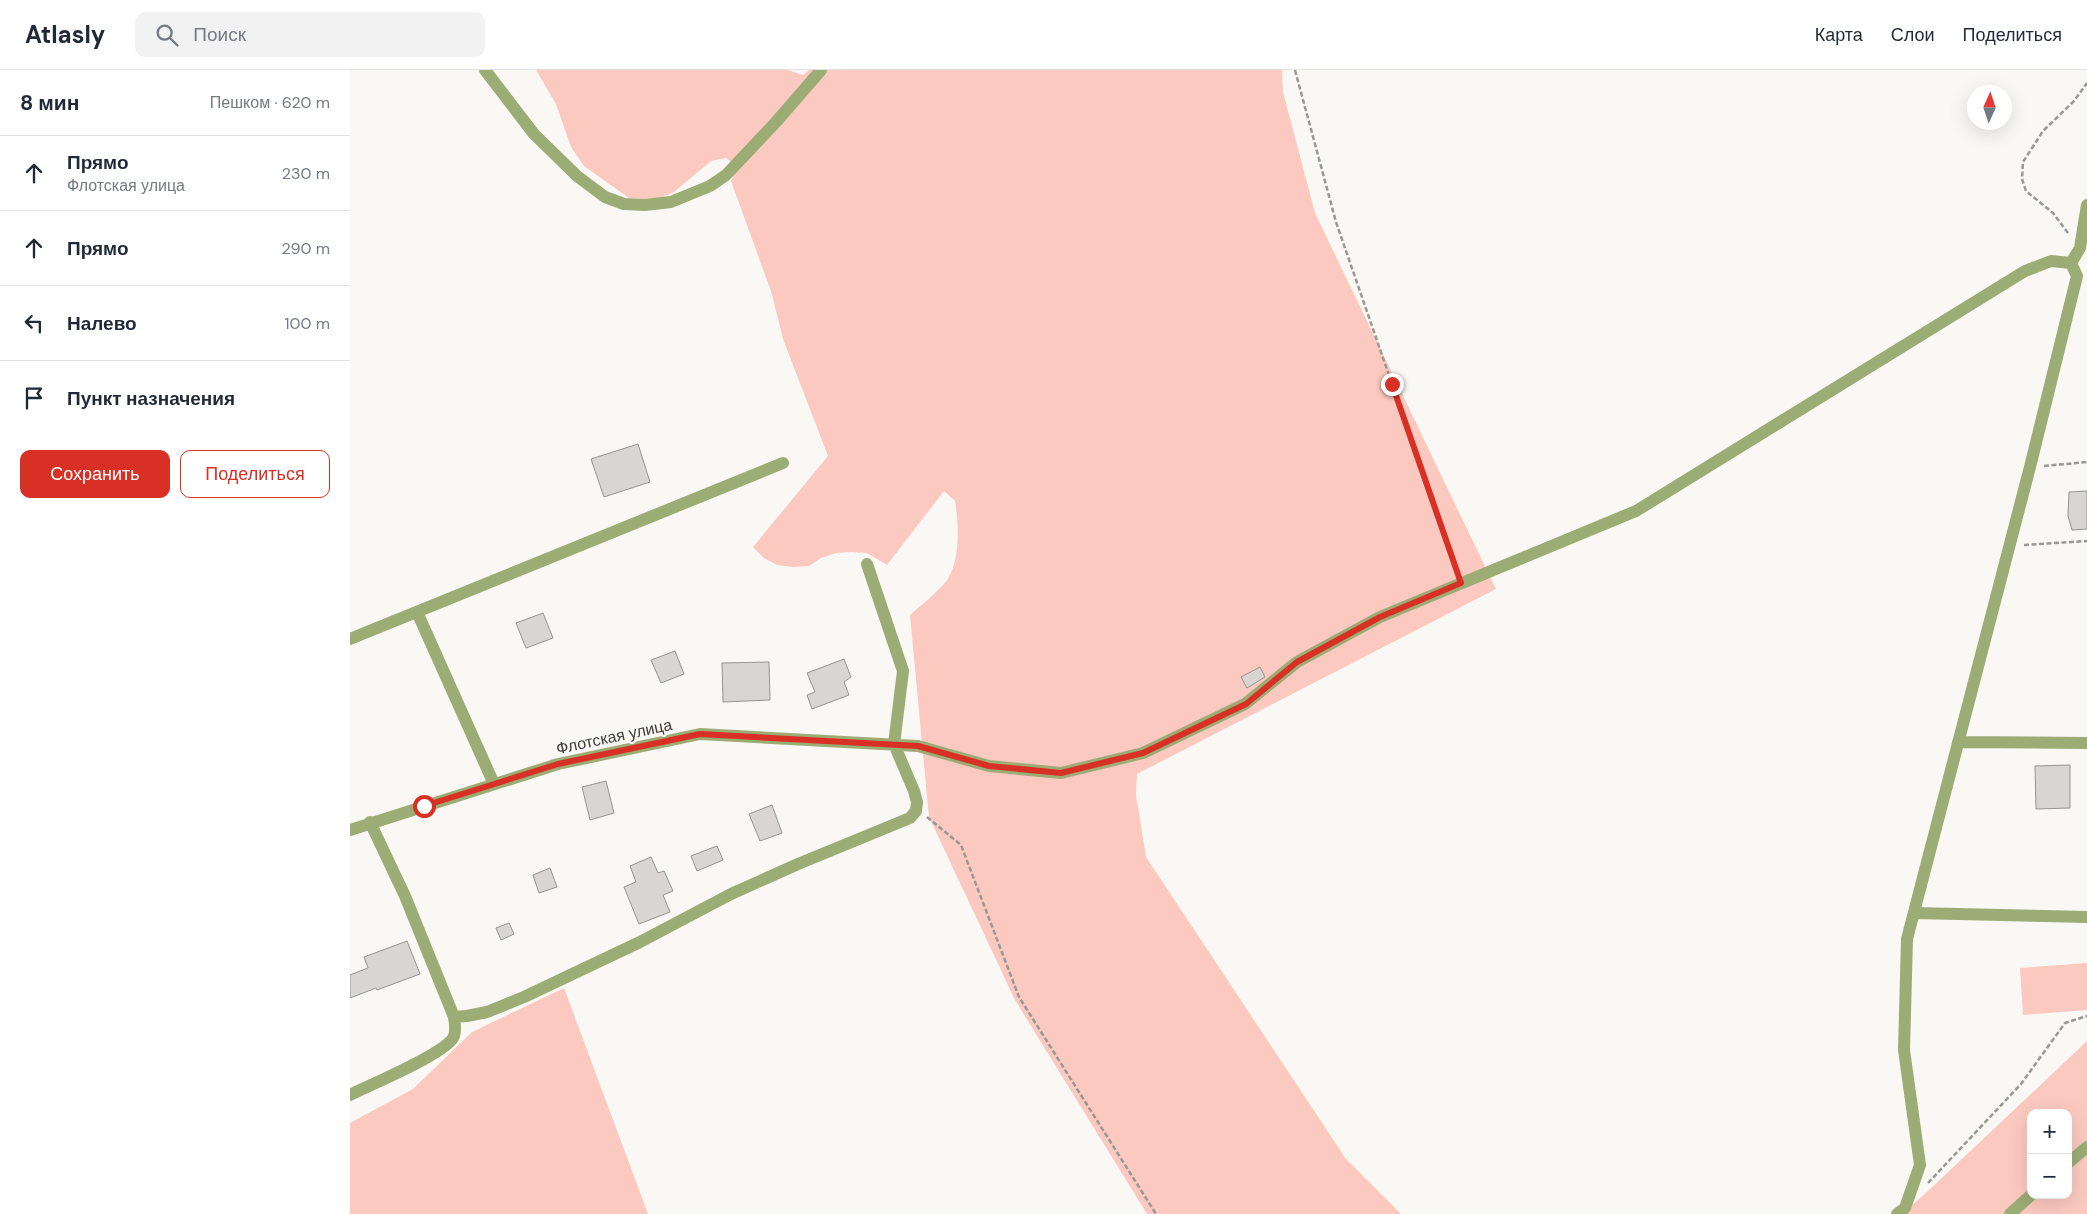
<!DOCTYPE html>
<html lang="ru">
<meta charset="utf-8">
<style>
body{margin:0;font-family:"DM Sans",sans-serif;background:#f2f2f3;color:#1f2937}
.controls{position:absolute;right:15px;bottom:15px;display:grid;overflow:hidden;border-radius:10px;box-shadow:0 5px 20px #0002}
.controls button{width:45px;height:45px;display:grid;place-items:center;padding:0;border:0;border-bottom:1px solid #e0e1e3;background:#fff;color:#1f2937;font:25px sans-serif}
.compass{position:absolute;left:1617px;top:15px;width:45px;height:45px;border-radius:50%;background:#fff;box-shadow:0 5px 20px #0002;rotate:3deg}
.stop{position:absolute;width:15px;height:15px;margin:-11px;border:4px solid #d93025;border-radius:50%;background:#fff}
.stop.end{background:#d93025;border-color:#fff;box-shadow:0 1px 5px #0008}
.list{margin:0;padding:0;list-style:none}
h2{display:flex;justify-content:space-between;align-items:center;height:65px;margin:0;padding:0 20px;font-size:21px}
h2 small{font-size:16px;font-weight:400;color:#747a83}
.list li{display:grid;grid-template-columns:32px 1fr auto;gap:15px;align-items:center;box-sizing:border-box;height:75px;padding:0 20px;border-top:1px solid #e0e1e3}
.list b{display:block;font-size:19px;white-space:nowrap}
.list p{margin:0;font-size:16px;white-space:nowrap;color:#747a83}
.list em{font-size:16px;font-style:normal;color:#747a83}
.actions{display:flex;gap:10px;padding:15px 20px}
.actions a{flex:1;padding:11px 0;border:1px solid #d93025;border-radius:10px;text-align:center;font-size:18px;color:#d93025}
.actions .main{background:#d93025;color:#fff}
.icon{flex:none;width:28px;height:28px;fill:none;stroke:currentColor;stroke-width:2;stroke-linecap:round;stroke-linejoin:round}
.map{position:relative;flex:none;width:1737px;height:1144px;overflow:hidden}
header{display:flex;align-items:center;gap:30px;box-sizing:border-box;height:70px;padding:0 25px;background:#fff;border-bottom:1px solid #e0e1e3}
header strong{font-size:24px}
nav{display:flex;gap:28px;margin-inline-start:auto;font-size:18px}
.search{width:350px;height:45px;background:#f2f2f3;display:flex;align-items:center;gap:12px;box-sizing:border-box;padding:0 18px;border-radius:10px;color:#747a83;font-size:19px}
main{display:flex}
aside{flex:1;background:#fff}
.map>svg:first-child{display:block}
.green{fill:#fbc9c0;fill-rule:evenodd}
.building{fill:#d8d5d2;stroke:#969391}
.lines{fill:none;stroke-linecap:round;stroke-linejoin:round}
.path{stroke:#999895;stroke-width:2.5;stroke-dasharray:5 2.5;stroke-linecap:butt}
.minor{stroke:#9bac75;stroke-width:12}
.route{stroke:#d93025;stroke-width:6}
.labels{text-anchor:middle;stroke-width:4.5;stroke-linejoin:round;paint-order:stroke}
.street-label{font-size:16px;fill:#3d3c3b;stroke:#f9f8f4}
</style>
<header>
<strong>Atlasly</strong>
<div class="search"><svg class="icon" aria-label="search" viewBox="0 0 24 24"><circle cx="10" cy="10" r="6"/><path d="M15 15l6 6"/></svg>Поиск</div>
<nav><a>Карта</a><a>Слои</a><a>Поделиться</a></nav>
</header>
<main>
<aside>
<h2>8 мин<small>Пешком · 620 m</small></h2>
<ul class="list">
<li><svg class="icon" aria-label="ahead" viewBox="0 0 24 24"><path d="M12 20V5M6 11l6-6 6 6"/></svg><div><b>Прямо</b><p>Флотская улица</p></div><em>230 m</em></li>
<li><svg class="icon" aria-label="ahead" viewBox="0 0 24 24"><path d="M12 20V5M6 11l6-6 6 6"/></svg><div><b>Прямо</b></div><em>290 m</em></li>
<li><svg class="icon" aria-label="left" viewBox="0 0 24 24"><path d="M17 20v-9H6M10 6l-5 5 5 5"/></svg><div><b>Налево</b></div><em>100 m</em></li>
<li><svg class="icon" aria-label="arrive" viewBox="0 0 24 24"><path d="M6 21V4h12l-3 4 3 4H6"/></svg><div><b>Пункт назначения</b></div></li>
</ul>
<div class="actions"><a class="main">Сохранить</a><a>Поделиться</a></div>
</aside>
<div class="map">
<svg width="1737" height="1144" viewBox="0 0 1737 1144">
<rect width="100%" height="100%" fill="#f9f8f4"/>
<path class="green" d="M186 0H438L453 5 459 0H932L933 22 965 143 1146 519 787 704 786 725 796 787 996 1089 1051 1144H797L665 930 579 747 560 545C571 535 584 525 594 514 611 495 609 455 605 431L594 421 537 495 517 483 501 482 486 483 471 488 459 496 443 497 427 495 414 488 403 477 478 386 433 269 421 221 381 111 388 97 376 88 361 91 324 122 310 128 293 129 279 128 234 96 221 77 206 34Z
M1737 893V940L1673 945 1670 898Z
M214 918 298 1144H0V1053L63 1019 122 962Z
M1737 971V1144H1552L1578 1121ZM1681 1043H1718V1125H1681Z"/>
<path class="building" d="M288 374 300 412 254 427 241 389Z
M1737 421V459L1722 460 1718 446 1719 422Z
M193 543 203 568 176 578 166 553Z
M325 581 334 604 311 613 301 590Z
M494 589 501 607 494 612 499 625 462 639 457 625 465 622 457 603Z
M419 592 420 630 373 632 372 593Z
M910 597 915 607 897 618 891 607Z
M1720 695V738L1686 739 1685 696Z
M256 711 264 743 240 750 232 717Z
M422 735 432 763 410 771 399 744Z
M367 776 373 790 347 801 341 786Z
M301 787 308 803 314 801 323 821 313 825 320 842 289 854 274 817 286 812 280 796Z
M200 798 207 817 189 823 183 805Z
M159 853 164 864 151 870 146 858Z
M57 871 70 904 27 920 26 918 0 928V905L18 898 14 887Z"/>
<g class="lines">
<path class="path" d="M945 0 986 152 1107 502
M1718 163 1703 143 1676 121 1672 109 1673 92 1693 61 1724 31 1737 13
M1694 396 1737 392
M1674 475 1737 471
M577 747 611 775 669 927 806 1144
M1578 1113 1671 1014 1715 953 1737 946"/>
<path class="minor" d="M135 0 184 64 227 106 255 127 274 134 295 135 321 132 360 116 376 105 426 52 471 0
M1721 193 1730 178 1737 135
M67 542 144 714
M0 569 433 393
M1608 672 1737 673
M0 760 208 694 350 664 568 676 639 696 711 703 793 683 895 634 947 592 1030 547 1286 441 1675 201 1701 191 1721 193 1727 206 1680 397 1557 869 1554 980 1570 1095 1555 1138 1547 1144
M1564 843 1737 847
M104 947 117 946 137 942 174 927 290 872 381 824 448 794 560 748 566 741 567 732 564 721 544 674 553 601 517 494
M0 1025C19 1015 98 983 104 966 106 960 105 953 104 947L55 826 20 752
M1718 1093 1737 1077
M1660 1144 1681 1125"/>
</g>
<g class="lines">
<path class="route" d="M74 736 208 694 350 664 568 676 639 696 711 703 793 683 896 634 947 592 1030 547 1111 513 1042 314"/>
</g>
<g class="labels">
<g class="street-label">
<text transform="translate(264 666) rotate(-12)" y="6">Флотская улица</text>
</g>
</g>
</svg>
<div class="controls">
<button>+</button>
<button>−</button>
</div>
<svg class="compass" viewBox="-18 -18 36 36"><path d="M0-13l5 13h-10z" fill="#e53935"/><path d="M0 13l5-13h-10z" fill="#747a83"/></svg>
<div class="stop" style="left:74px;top:736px"></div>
<div class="stop end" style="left:1042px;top:314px"></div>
</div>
</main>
